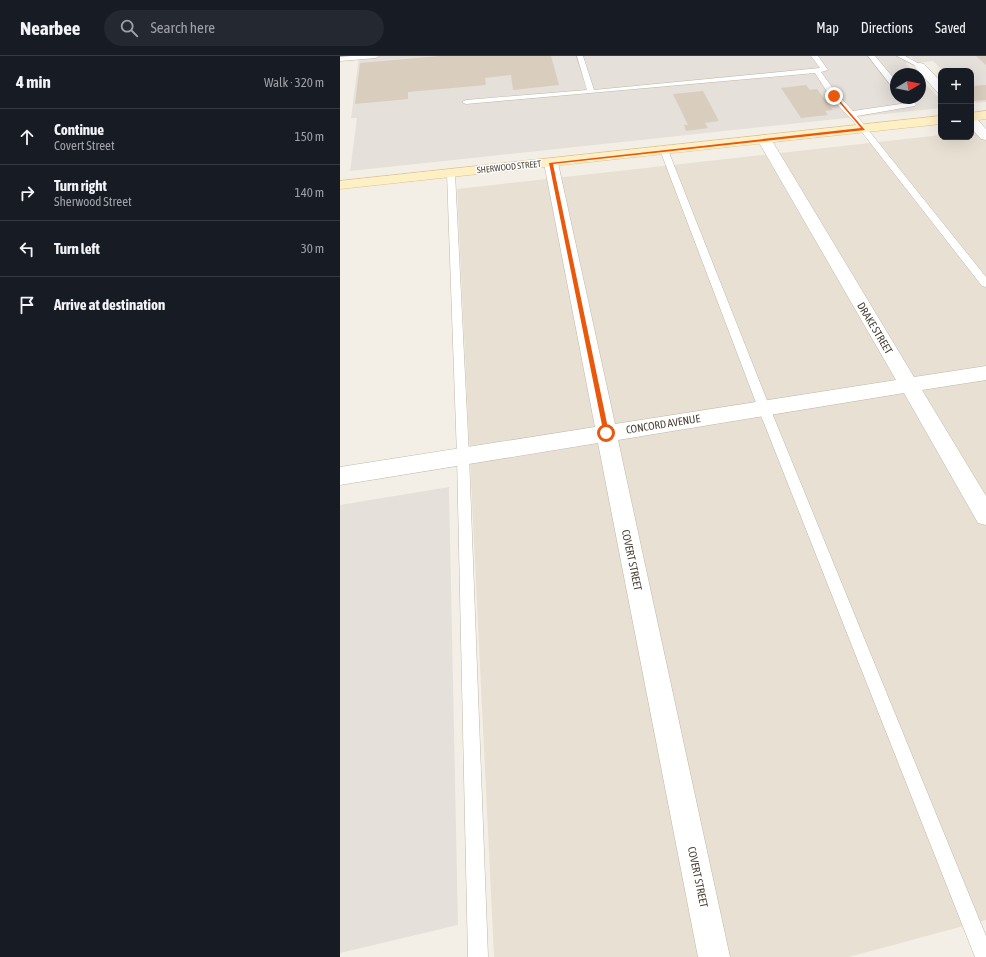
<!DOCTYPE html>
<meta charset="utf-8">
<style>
body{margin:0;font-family:"Asap Condensed",sans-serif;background:#242831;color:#f1f3f6}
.controls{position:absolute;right:12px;top:12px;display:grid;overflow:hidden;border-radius:8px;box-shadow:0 4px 16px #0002}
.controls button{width:36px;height:36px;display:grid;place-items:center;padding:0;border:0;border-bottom:1px solid #363941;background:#171b24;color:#f1f3f6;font:20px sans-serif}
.compass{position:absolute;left:550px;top:12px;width:36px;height:36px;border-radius:50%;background:#171b24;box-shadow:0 4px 16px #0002;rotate:80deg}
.stop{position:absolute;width:12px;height:12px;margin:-9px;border:3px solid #ea580c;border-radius:50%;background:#fff}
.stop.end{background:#ea580c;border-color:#fff;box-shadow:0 1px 4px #0008}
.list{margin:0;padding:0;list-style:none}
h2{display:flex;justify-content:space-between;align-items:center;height:52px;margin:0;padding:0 16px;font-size:17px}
h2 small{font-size:13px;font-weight:400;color:#9ea1a6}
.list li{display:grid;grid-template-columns:26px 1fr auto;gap:12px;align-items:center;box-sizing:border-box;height:56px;padding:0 16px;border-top:1px solid #363941}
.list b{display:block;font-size:15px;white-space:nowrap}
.list p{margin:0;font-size:13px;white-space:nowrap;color:#9ea1a6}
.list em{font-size:13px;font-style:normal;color:#9ea1a6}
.icon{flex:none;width:22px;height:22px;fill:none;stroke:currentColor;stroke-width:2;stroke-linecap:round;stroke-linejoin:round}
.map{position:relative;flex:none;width:646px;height:901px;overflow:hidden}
header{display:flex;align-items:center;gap:24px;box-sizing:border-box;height:56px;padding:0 20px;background:#171b24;border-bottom:1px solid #363941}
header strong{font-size:19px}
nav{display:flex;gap:22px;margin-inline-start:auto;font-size:14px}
.search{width:280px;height:36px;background:#242831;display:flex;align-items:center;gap:10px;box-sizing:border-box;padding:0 14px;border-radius:22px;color:#9ea1a6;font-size:15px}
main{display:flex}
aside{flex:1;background:#171b24}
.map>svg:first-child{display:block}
.residential{fill:#e8e1d3}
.industrial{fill:#e6e0db}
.building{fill:#d9cdbd}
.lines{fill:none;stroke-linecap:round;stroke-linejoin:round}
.lane-casing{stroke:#c0b7a8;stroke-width:1}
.street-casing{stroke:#c0b7a8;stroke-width:1}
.secondary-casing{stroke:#dac594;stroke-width:1}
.lane{fill:#fff;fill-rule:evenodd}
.street{fill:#fff;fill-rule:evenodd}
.secondary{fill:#ffefc4;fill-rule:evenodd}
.route{fill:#ea580c}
.labels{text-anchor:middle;stroke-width:3;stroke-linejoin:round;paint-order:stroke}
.far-street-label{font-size:9px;fill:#473f34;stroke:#fff}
.street-label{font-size:11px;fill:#473f34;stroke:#fff}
</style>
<header>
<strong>Nearbee</strong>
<div class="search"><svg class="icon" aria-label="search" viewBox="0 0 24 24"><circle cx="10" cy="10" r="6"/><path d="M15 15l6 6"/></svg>Search here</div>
<nav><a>Map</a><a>Directions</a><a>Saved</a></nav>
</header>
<main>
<aside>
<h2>4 min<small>Walk · 320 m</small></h2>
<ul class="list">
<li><svg class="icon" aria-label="ahead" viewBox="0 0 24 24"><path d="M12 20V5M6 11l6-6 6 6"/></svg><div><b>Continue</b><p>Covert Street</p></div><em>150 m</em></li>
<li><svg class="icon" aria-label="right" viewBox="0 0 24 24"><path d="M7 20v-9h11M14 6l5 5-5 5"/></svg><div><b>Turn right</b><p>Sherwood Street</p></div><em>140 m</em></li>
<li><svg class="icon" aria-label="left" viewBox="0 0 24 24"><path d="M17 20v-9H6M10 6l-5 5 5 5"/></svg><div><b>Turn left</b></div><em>30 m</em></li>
<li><svg class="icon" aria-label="arrive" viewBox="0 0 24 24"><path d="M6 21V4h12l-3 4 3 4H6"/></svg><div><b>Arrive at destination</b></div></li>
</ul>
</aside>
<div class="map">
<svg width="646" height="901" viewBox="0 0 646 901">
<rect width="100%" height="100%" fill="#f4efe6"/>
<path class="residential" d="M646 74V864L509 901H154L117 133 601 79V81H631V76Z"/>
<path class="industrial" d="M19 0H570L566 8 576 18H556V42H580V22L601 44V52L10 115 17 62H11Z
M570 0H646V46L636 47 631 42V15H603L593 5 577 7Z
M109 431 118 869 0 897V449Z"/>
<path class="building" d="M100 0H211L219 29 173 34 171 19 145 22 146 29 68 36V43L15 48 20 7Z
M636 0H646V9Z
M466 29 470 34 477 33 493 54 485 55 488 59 461 62 441 32Z
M646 29V44L632 45 631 30Z
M363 35 379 65 365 67 368 72 346 75 344 69H348L333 38Z"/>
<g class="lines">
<g class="lane-casing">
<path id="lane" d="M12 0H39L36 2 0 5V1Z
M237 0H243L254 34 480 12 471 0H478L488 14 481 16 497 38 513 55 567 47 562 42H570L576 48 575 50 517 60 646 221V231L642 230 514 66 491 42 475 17 126 48 122 46 126 44 247 34Z
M528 0H535L556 25V32H553Z
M557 0H565L583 10 578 11Z
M321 92H324L328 94 430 352 646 880V901H635L418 352 320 94Z
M111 114 115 117 129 400 148 901H128L117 400 107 117Z"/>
</g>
<g class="street-casing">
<path id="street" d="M580 7 584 8 601 26V37L597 36 574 10 576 8Z
M631 61 636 62 646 73V84L641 83 631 72Z
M424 79 429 80 431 83 574 321 646 310V324L582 334 646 440V469L638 467 564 337 278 384 390 901H358L258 387 0 429V411L255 371 204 107 206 104 211 103 216 104 218 107 275 368 556 324 417 83 419 80Z"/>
</g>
<g class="secondary-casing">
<path id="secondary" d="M646 55V63L631 65V57Z
M601 60V68L0 133V125Z"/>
</g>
<use href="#lane" class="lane"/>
<use href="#street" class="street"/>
<use href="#secondary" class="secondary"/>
</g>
<path class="route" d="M493 39H495L525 74 213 108 269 377V379H264L209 107 521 72Z"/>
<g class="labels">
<g class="far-street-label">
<text transform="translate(169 111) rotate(-6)" y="3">SHERWOOD STREET</text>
</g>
<g class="street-label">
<text transform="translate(535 272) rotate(59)" y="4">DRAKE STREET</text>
<text transform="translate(323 368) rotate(-9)" y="4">CONCORD AVENUE</text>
<text transform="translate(292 504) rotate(78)" y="4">COVERT STREET</text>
<text transform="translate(358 821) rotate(78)" y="4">COVERT STREET</text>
</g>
</g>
</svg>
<div class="controls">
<button>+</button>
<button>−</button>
</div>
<svg class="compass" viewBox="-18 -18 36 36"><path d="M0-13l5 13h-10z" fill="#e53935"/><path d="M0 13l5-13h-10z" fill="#9ea1a6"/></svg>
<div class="stop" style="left:266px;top:377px"></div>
<div class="stop end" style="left:494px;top:40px"></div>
</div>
</main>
